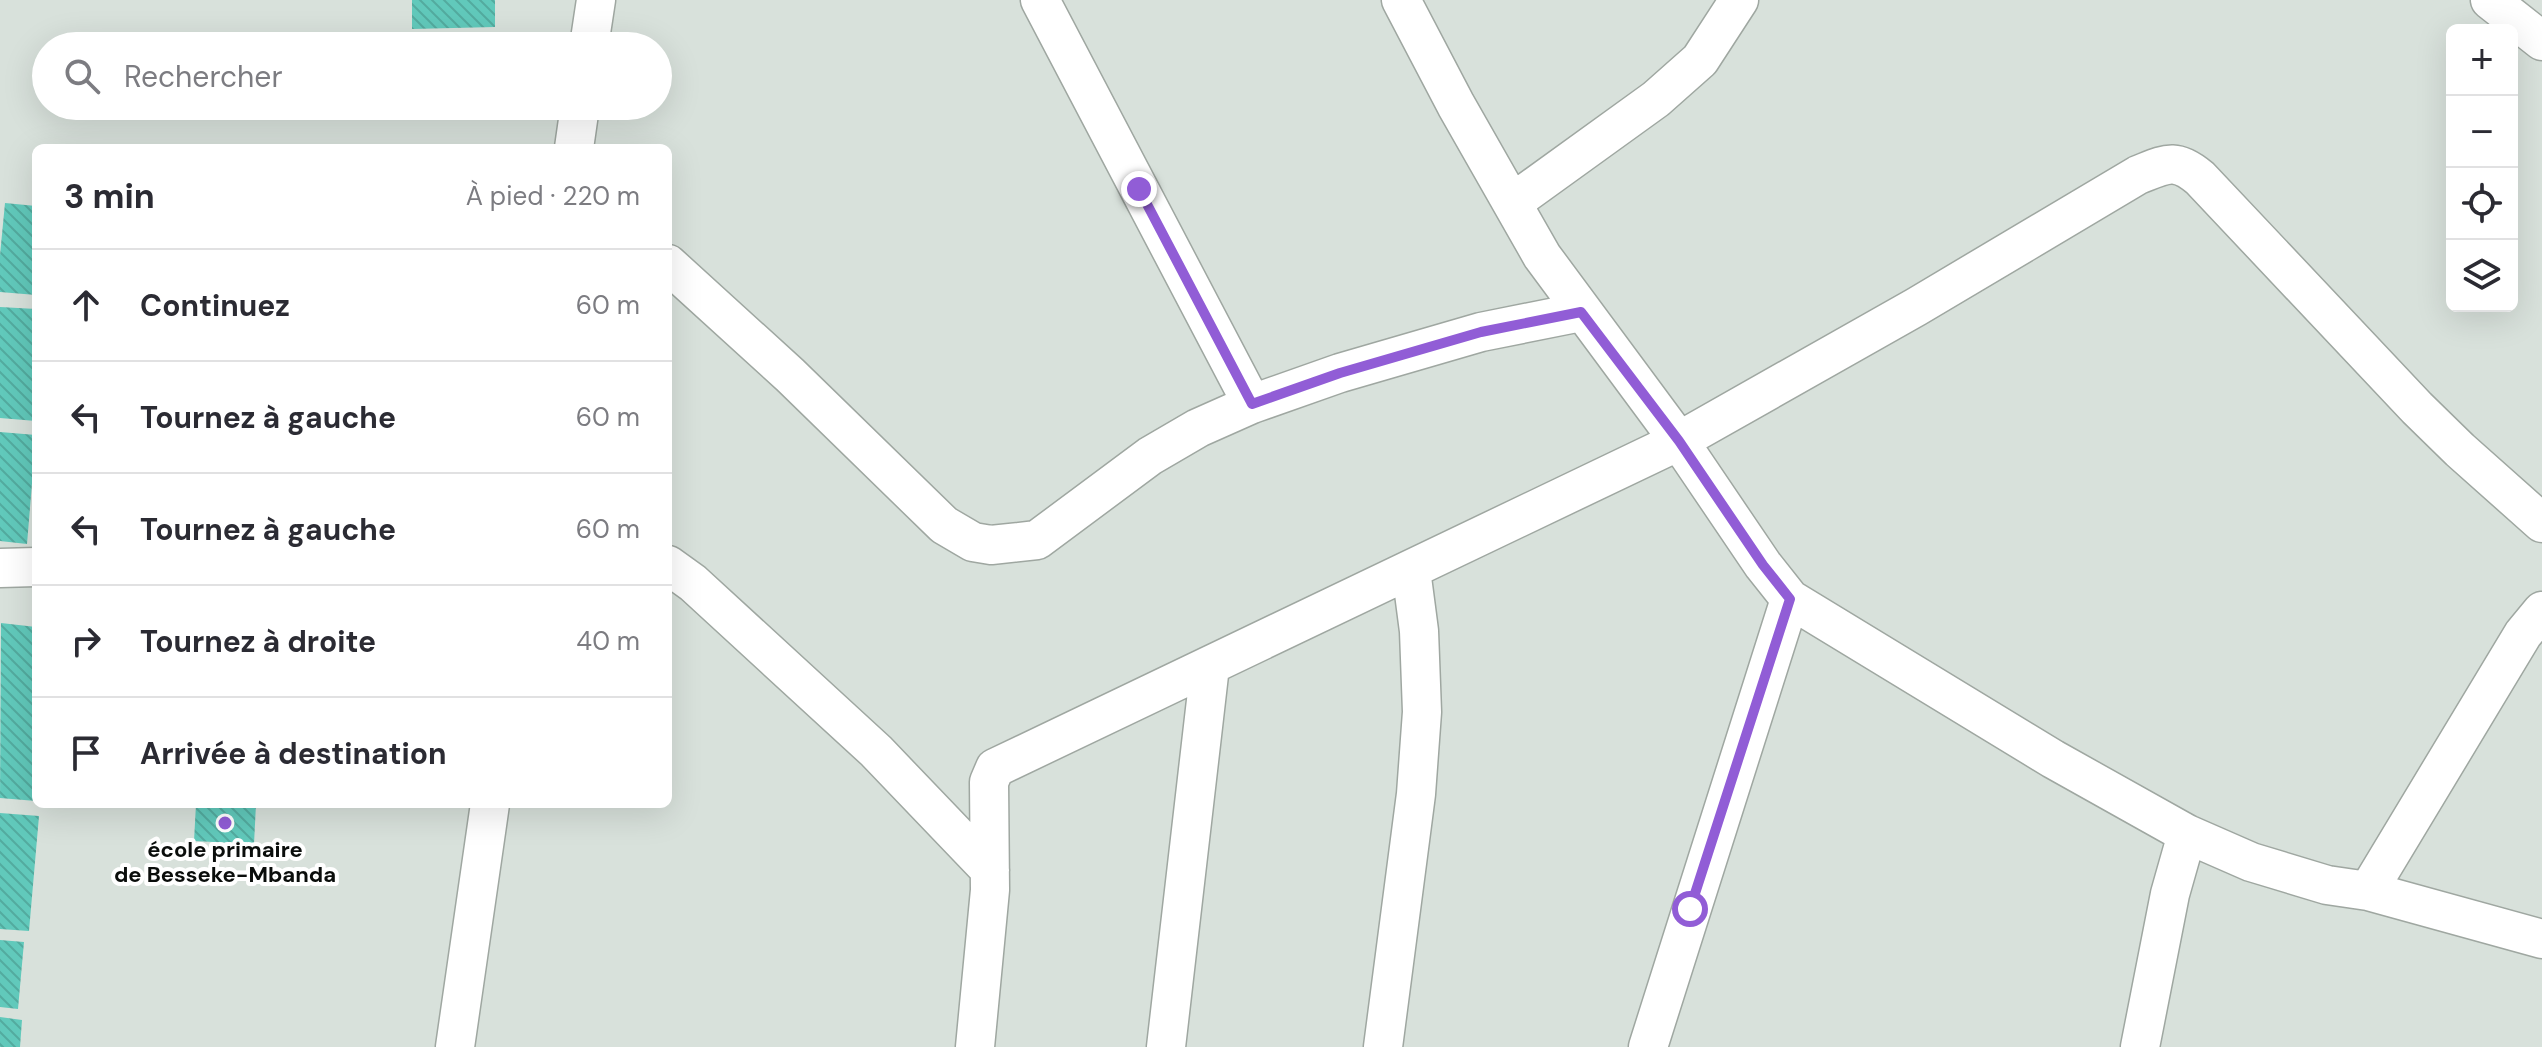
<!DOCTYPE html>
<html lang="fr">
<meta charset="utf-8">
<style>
body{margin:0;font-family:"DM Sans",sans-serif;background:#f2f2f3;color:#2b2b33}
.controls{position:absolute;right:24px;top:24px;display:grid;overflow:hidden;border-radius:12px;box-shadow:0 8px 32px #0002}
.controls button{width:72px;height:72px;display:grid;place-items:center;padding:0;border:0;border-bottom:2px solid #e1e1e2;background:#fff;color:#2b2b33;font:40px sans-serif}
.stop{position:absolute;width:24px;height:24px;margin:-18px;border:6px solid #915dd6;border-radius:50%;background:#fff}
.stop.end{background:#915dd6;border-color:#fff;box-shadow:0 2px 8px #0008}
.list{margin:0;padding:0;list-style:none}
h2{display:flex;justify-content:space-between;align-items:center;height:104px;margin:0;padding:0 32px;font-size:34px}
h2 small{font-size:26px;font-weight:400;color:#7c7c81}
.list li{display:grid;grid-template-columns:52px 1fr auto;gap:24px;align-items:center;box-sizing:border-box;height:112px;padding:0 32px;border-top:2px solid #e1e1e2}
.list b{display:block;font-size:30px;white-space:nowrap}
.list em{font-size:26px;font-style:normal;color:#7c7c81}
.icon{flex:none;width:44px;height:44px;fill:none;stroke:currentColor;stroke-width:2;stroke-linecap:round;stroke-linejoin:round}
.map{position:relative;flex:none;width:2542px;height:1047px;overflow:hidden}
.search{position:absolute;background:#fff;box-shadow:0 8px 32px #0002;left:32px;top:32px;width:640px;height:88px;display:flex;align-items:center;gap:20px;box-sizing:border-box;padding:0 28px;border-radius:44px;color:#7c7c81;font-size:30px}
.panel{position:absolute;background:#fff;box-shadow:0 8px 32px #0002;left:32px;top:144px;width:640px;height:664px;border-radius:12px}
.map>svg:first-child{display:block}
.building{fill:url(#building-back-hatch)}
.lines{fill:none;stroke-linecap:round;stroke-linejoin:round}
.street-casing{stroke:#9fa7a1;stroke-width:41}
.street{stroke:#fff;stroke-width:38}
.route{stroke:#915dd6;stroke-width:10}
.poi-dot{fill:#915dd6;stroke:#fff;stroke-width:3}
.labels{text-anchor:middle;stroke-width:8;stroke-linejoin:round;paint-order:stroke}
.poi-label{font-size:22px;font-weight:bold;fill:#0a0d0b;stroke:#fff}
</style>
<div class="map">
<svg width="2542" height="1047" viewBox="0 0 2542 1047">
<defs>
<pattern id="building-back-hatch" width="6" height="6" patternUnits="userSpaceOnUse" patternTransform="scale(2)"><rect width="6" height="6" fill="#61c9bb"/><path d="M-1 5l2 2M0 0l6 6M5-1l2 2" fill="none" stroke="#53ab9f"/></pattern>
</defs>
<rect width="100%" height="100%" fill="#d8e1db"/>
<path class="building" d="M412 0H495V27L412 29Z
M5 203 36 206V295L0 292V255Z
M0 307 36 309V421L0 418Z
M0 432 36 435 27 544 0 541Z
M1 623 36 627V801L0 798Z
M196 804H256L254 844 194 841Z
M0 813 39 816 29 931 0 929Z
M0 940 24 942 18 1009 0 1007Z
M0 1017 22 1020 20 1047H0Z"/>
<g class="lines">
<g class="street-casing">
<path id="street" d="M1040 0 1252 404
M1401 0 1456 105 1542 256 1679 441 1763 565 1790 599 2053 759 2187 834 2251 862 2327 885 2368 891 2542 939
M2490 0 2542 41
M589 46 596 0
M574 148 580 106
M1512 203 1656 99 1700 60 1739 0
M668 264 790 375 944 525 973 542 991 545 1037 540 1150 456 1198 428 1252 404 1340 373 1481 332 1581 312
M668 565 693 583 876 751 990 870
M0 568 36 567
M2368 891 2523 634 2542 611
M455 1047 490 804
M975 1047 990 890 989 782 995 768 1679 441 1916 307 2138 175C2166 164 2175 157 2200 178L2417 408 2460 450 2542 523
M1166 1047 1210 666
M1383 1047 1416 794 1422 712 1419 631 1411 570
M1648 1047 1790 599
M2140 1047 2170 894 2187 834"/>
</g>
<use href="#street" class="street"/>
</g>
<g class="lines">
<path class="route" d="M1139 189 1252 404 1340 373 1481 332 1581 312 1679 441 1763 565 1790 599 1690 909"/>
</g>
<circle class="poi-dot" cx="225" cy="823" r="8"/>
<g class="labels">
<g class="poi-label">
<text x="225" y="857">école primaire<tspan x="225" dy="25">de Besseke-Mbanda</tspan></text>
</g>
</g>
</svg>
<div class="controls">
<button>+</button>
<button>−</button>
<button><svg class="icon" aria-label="locate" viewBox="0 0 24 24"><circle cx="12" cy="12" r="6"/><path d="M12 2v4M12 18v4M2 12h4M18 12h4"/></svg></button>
<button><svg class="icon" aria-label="layers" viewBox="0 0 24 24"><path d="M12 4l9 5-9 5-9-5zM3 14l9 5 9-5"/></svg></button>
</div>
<div class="stop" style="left:1690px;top:909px"></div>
<div class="stop end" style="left:1139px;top:189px"></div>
<div class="search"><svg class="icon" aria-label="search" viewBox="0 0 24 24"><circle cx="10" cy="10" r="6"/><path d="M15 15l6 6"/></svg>Rechercher</div>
<section class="panel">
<h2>3 min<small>À pied · 220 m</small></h2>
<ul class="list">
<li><svg class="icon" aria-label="ahead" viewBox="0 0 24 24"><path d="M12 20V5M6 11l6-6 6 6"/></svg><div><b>Continuez</b></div><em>60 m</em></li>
<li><svg class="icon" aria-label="left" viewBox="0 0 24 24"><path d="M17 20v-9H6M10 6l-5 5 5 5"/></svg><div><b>Tournez à gauche</b></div><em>60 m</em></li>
<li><svg class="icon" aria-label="left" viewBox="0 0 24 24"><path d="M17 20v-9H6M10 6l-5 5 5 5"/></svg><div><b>Tournez à gauche</b></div><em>60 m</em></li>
<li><svg class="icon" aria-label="right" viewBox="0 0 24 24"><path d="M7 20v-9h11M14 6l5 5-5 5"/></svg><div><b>Tournez à droite</b></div><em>40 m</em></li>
<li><svg class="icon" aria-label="arrive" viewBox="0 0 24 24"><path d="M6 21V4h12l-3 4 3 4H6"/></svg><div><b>Arrivée à destination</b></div></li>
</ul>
</section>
</div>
